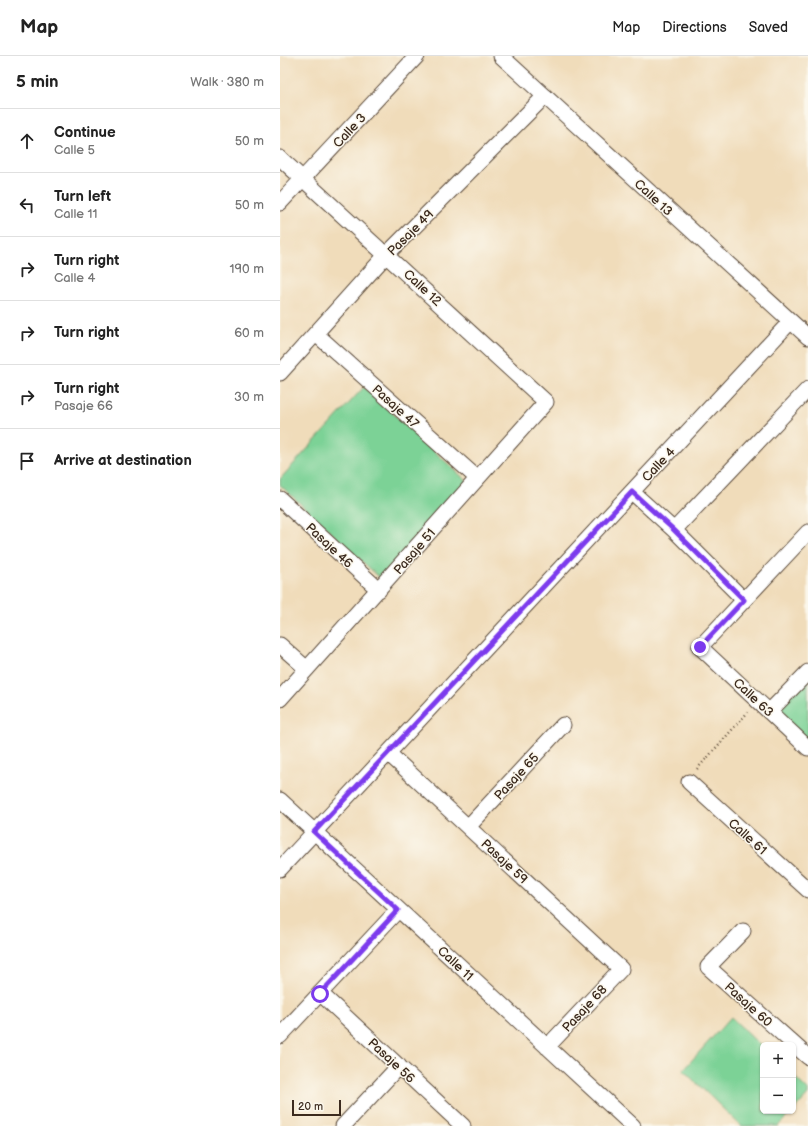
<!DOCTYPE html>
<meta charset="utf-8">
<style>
body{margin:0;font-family:"Balsamiq Sans",sans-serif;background:#f2f2f2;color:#222}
.controls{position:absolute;right:12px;bottom:12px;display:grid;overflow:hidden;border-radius:6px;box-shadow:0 1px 3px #0004}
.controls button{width:36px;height:36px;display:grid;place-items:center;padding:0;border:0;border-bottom:1px solid #e0e0e0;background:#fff;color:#222;font:20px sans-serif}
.scale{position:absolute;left:12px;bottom:10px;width:49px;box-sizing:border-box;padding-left:4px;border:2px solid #3b2a1e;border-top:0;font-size:11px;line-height:14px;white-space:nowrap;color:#3b2a1e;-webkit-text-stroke:3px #fbf7ec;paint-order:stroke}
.stop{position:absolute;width:12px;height:12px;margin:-9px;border:3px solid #7c3aed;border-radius:50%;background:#fff}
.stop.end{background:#7c3aed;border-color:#fff;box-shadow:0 1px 4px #0008}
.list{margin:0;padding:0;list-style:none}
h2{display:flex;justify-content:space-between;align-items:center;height:52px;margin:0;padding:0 16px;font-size:17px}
h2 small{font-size:13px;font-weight:400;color:#767676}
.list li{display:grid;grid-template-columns:26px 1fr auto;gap:12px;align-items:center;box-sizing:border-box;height:64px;padding:0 16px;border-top:1px solid #e0e0e0}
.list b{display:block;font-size:15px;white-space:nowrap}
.list p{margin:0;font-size:13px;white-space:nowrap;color:#767676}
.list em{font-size:13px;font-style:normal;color:#767676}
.icon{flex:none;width:22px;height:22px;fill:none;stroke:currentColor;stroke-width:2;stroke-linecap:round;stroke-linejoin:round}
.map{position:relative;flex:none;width:528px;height:1070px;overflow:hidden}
header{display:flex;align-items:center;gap:24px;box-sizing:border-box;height:56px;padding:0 20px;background:#fff;border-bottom:1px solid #e0e0e0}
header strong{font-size:19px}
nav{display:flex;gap:22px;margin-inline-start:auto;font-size:14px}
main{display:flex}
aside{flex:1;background:#fff}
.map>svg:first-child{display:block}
.green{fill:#7bd296;stroke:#5b7e5a}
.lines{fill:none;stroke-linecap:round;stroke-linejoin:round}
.street-casing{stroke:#564535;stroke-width:17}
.path{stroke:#564535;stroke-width:2.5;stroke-dasharray:1 3;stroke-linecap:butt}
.street{stroke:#fff;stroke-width:15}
.route{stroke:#7c3aed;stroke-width:5}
.labels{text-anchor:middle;stroke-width:3;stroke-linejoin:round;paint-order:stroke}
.street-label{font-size:13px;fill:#3b2a1e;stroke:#fbf7ec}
</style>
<header>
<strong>Map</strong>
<nav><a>Map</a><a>Directions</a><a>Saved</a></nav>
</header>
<main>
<aside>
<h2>5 min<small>Walk · 380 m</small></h2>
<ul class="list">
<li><svg class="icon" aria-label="ahead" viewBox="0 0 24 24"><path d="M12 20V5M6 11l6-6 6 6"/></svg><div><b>Continue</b><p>Calle 5</p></div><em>50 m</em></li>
<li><svg class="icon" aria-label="left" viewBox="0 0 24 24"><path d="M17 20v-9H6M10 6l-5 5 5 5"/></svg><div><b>Turn left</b><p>Calle 11</p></div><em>50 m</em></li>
<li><svg class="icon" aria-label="right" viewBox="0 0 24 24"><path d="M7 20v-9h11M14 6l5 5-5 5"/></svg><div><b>Turn right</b><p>Calle 4</p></div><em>190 m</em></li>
<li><svg class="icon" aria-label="right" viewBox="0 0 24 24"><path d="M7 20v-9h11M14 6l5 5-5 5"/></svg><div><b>Turn right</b></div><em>60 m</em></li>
<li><svg class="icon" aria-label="right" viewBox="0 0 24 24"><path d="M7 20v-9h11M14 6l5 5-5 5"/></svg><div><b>Turn right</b><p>Pasaje 66</p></div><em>30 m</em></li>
<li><svg class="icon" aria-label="arrive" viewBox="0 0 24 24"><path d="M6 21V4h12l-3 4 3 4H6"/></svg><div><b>Arrive at destination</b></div></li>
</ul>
</aside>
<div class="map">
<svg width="528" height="1070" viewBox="0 0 528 1070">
<rect width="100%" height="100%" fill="#fbf7ec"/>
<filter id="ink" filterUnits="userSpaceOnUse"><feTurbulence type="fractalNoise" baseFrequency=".025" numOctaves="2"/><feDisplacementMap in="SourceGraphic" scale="8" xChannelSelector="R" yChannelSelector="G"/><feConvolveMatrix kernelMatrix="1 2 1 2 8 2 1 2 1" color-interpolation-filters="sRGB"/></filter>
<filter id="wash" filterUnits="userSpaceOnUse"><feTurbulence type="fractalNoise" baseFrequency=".012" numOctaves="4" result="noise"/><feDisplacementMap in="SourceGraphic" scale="16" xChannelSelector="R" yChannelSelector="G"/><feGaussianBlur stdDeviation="0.9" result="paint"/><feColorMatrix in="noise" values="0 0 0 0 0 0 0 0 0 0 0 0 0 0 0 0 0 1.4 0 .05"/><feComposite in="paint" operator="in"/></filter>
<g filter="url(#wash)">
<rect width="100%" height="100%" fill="#f0dcba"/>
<path class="green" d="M84 331 189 427 100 522 0 429V423Z
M528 618V694L488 659Z
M451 961 483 992V1055H513L498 1070H461L403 1014Z
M513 1020 528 1034V1039L513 1055Z"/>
</g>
<g filter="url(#ink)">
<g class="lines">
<g class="street-casing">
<path id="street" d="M221 0 528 281
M0 102 266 346 0 643
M0 147 137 0
M36 278 197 422
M0 317 107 198 265 40
M352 436 394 474 464 544
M0 443 99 534
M394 474 528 333
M528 476 420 591 528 692
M0 589 27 613
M489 656 528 616
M108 697 341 913 267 991
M409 726 528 834
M0 744 353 1070
M188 771 283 669
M0 813 510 266
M463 875 428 911 528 1001
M40 937 183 1070
M0 980 118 854
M63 1070 119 1010"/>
</g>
<path class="path" d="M417 713 468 656"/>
<use href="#street" class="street"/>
</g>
</g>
<g class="lines" filter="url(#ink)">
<path class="route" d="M40 938 118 854 34 776 352 436 394 474 464 544 420 591"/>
</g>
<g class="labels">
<g class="street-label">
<text transform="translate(69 74) rotate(-47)" y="5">Calle 3</text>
<text transform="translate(374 141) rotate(43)" y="5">Calle 13</text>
<text transform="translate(130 176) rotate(-45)" y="5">Pasaje 49</text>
<text transform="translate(143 231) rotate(43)" y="5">Calle 12</text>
<text transform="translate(116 350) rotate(42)" y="5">Pasaje 47</text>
<text transform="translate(378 408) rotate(-47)" y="5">Calle 4</text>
<text transform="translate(50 489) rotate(43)" y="5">Pasaje 46</text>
<text transform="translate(134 495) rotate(-49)" y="5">Pasaje 51</text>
<text transform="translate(474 641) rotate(43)" y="5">Calle 63</text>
<text transform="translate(236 720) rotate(-47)" y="5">Pasaje 65</text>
<text transform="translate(468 780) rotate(42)" y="5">Calle 61</text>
<text transform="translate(225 805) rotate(43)" y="5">Pasaje 59</text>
<text transform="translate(176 907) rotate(43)" y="5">Calle 11</text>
<text transform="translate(469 948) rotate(42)" y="5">Pasaje 60</text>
<text transform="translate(304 952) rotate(-47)" y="5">Pasaje 68</text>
<text transform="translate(112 1004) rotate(43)" y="5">Pasaje 56</text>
</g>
</g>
</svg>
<div class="controls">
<button>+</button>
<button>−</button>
</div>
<div class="scale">20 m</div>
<div class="stop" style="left:40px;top:938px"></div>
<div class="stop end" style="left:420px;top:591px"></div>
</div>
</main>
